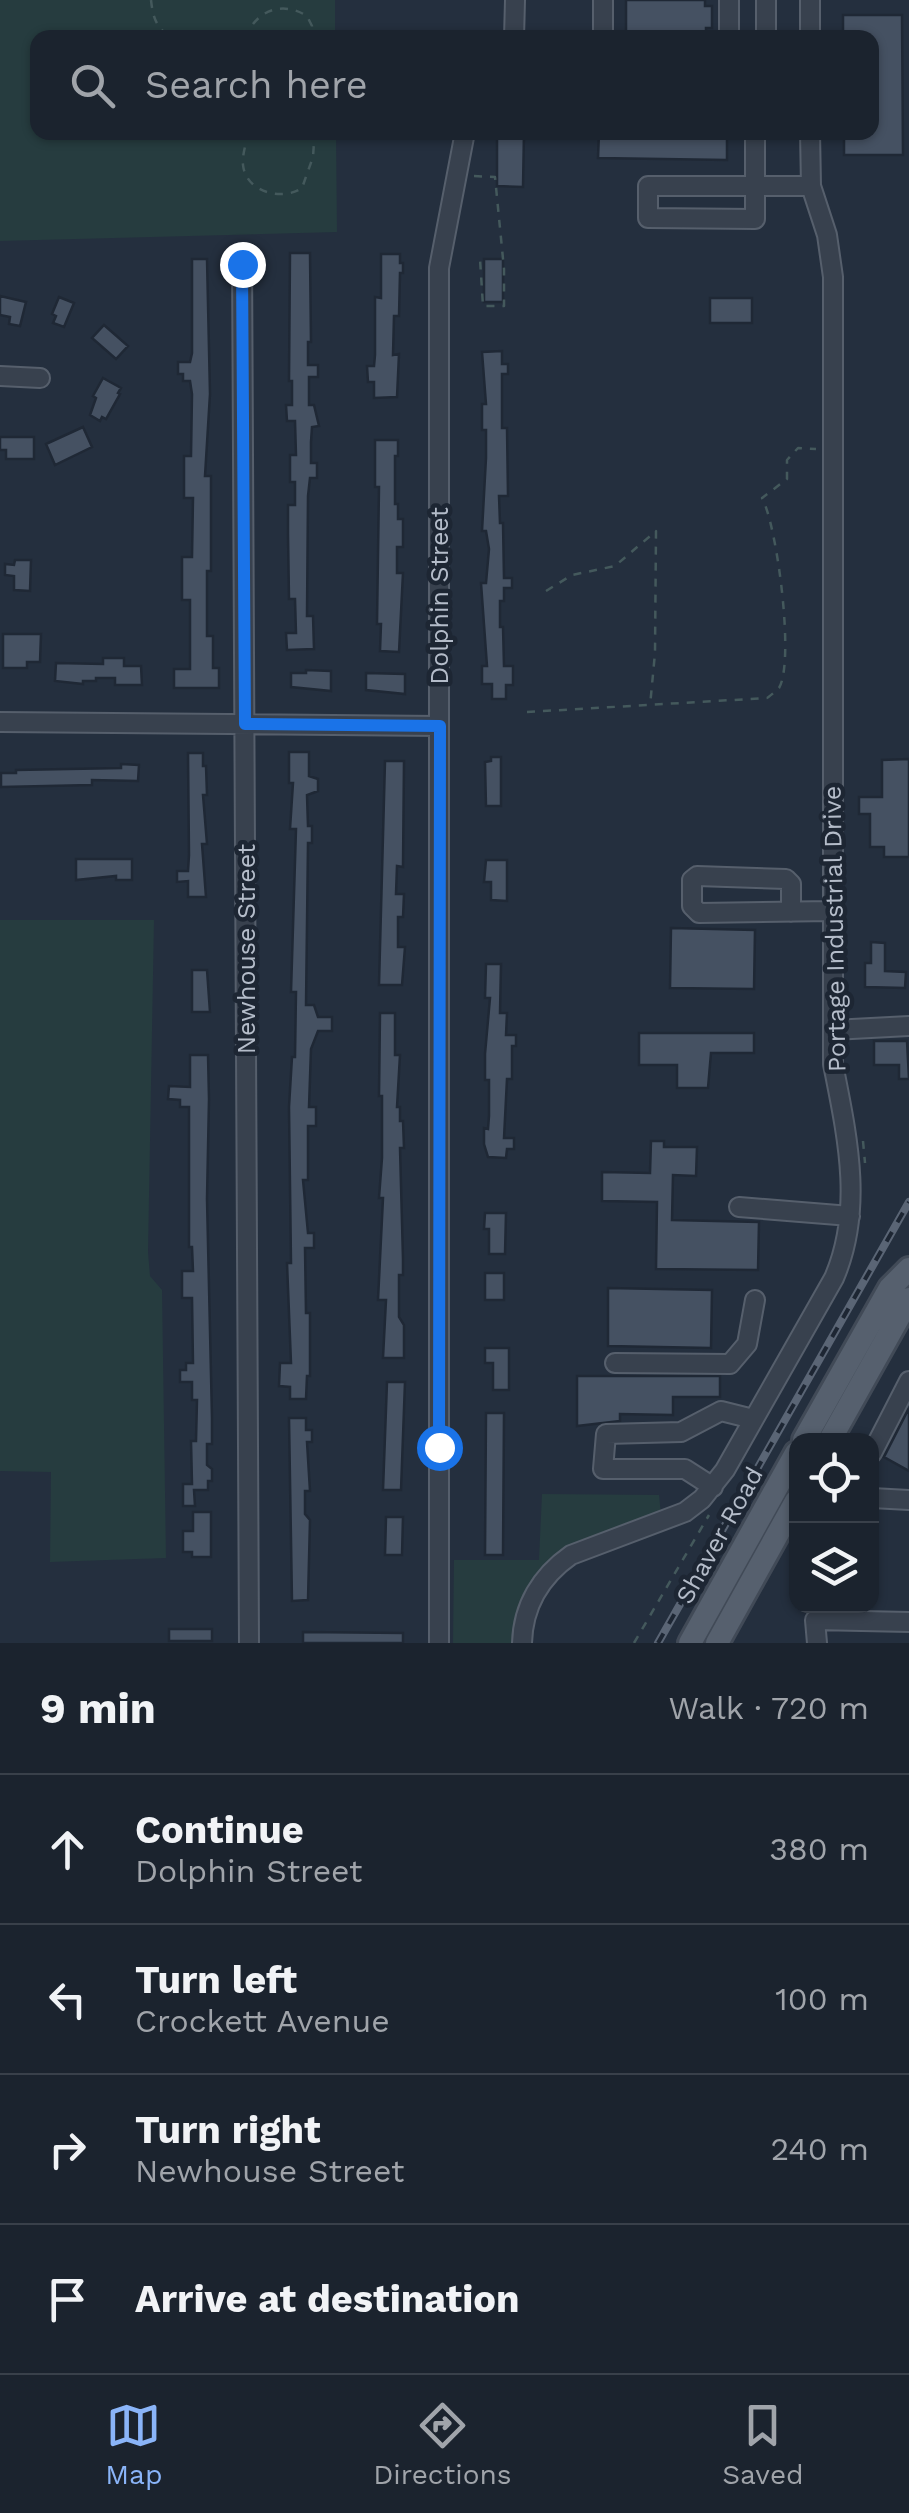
<!DOCTYPE html>
<meta charset="utf-8">
<style>
body{margin:0;font-family:"Work Sans",sans-serif;background:#242b36;color:#f1f3f6}
.controls{position:absolute;right:30px;bottom:30px;display:grid;overflow:hidden;border-radius:20px;box-shadow:0 2px 8px #0004}
.controls button{width:90px;height:90px;display:grid;place-items:center;padding:0;border:0;border-bottom:2px solid #39404a;background:#1b232e;color:#f1f3f6;font:50px sans-serif}
.stop{position:absolute;width:30px;height:30px;margin:-22px;border:8px solid #1a73e8;border-radius:50%;background:#fff}
.stop.end{background:#1a73e8;border-color:#fff;box-shadow:0 2px 10px #0008}
.list{margin:0;padding:0;list-style:none}
h2{display:flex;justify-content:space-between;align-items:center;height:130px;margin:0;padding:0 40px;font-size:42px}
h2 small{font-size:32px;font-weight:400;color:#a0a4aa}
.list li{display:grid;grid-template-columns:65px 1fr auto;gap:30px;align-items:center;box-sizing:border-box;height:150px;padding:0 40px;border-top:2px solid #39404a}
.list b{display:block;font-size:38px;white-space:nowrap}
.list p{margin:0;font-size:32px;white-space:nowrap;color:#a0a4aa}
.list em{font-size:32px;font-style:normal;color:#a0a4aa}
.icon{flex:none;width:55px;height:55px;fill:none;stroke:currentColor;stroke-width:2;stroke-linecap:round;stroke-linejoin:round}
.map{position:relative;flex:none;width:909px;height:1643px;overflow:hidden}
.search{position:absolute;background:#1b232e;box-shadow:0 2px 8px #0004;left:30px;right:30px;top:30px;height:110px;display:flex;align-items:center;gap:25px;box-sizing:border-box;padding:0 35px;border-radius:20px;color:#a0a4aa;font-size:38px}
.sheet{height:730px;background:#1b232e}
nav{display:flex;justify-content:space-around;align-items:center;box-sizing:border-box;height:140px;border-top:2px solid #39404a;background:#1b232e;font-size:28px;color:#a0a4aa}
nav a{display:grid;justify-items:center;gap:5px}
nav .on{color:#8ab4f8}
.map>svg:first-child{display:block}
.green{fill:#263c3f}
.building{fill:#455162;stroke:#1f2835;stroke-width:2.5}
.lines{fill:none;stroke-linecap:round;stroke-linejoin:round}
.minor-casing{stroke:#565f6c;stroke-width:22}
.major-casing{stroke:#414a57;stroke-width:28}
.path{stroke:#44595c;stroke-width:2.5;stroke-dasharray:8 8;stroke-linecap:butt}
.minor{stroke:#38414e;stroke-width:18}
.major{stroke:#56606e;stroke-width:22}
.rail-casing{stroke:#5a6575;stroke-width:8}
.rail{stroke:#1d2633;stroke-width:4;stroke-dasharray:11;stroke-linecap:butt}
.route{stroke:#1a73e8;stroke-width:12}
.labels{text-anchor:middle;stroke-width:9;stroke-linejoin:round;paint-order:stroke}
.street-label{font-size:25px;fill:#b4bcc9;stroke:#1d2633}
</style>
<div class="map">
<svg width="909" height="1643" viewBox="0 0 909 1643">
<rect width="100%" height="100%" fill="#242f3e"/>
<path class="green" d="M0 0H335V37L38 38V132L336 133 337 232 0 241Z
M0 920H154L148 1252 150 1276 162 1290 166 1558 50 1562 51 1472 0 1471Z
M542 1494 659 1495 661 1515 550 1565 515 1643H453L454 1560H539Z"/>
<path class="building" d="M626 0H705V6H712V28H706V38H626Z
M843 15H902L903 155H844V132H872V38H843Z
M497 132H524L523 187 497 186Z
M599 132H727V160L598 158Z
M290 253H310L311 342H308V365H318V377H309V405H314L319 426 312 427 311 442V463H317V478H310L308 496 307 616H313L314 649 287 650 286 633H296L295 599H289L288 534V505H295V482H290V455H296L295 421H287L286 405H292V381H289Z
M381 254H400V263H403V273H400L399 316H394L393 355 399 354 397 397 374 398V382H368L367 366H374L375 355V297L381 298Z
M192 259H207L210 394 205 476H211V571H207V636H213V668H219V688H174V669H190V600H182V557H192L193 498H184V456H191L192 394 190 381H183V374H178V362H190L192 353Z
M484 259H503V302H484Z
M0 296 26 302 20 326 9 324 10 317 0 315Z
M59 297 74 303 64 327 53 323 56 316 52 314Z
M710 298H752V323H710Z
M104 325 128 346 116 359 92 338Z
M502 351V364H508V374H502V428H507L508 496H499L500 523H503L504 578H512V588H504V601H500V627H503L504 666H513V685H506V699H492V684H482V666H487L481 583H486L489 549 486 531H482L486 458V430H482V404H486L482 352Z
M103 378 121 388 118 393 120 394 106 419 102 417 100 421 90 415 96 398 93 396Z
M83 427 92 447 55 465 46 444Z
M0 437H34V459H6V450H0Z
M375 440H398V456H395V504H398V519H403V547H397V573H403L399 652 380 651 381 624H377L379 487H375Z
M15 560H31L30 591 14 590V576L5 575V564L14 565Z
M3 634H41L40 662H27V668H3Z
M103 658H124V666H141L142 685H115V678H96V681H83V684L55 681 56 663 103 664Z
M306 670 331 671V691L291 687V673H306Z
M366 673 405 674V694L366 690Z
M289 752H309V776L318 779V791L307 795 308 826H312V843H308L306 1005H314L318 1017H332V1031H318L311 1049 309 1107H316V1126H308V1180H303L308 1233H314V1248H305L306 1313H310V1376H307L306 1399H290V1387L279 1386 280 1363H291L287 1263H291L289 1107 292 1057H295L296 992H291L296 829H290L293 783H289Z
M188 753H203V766H206L207 795H203L207 844H202L206 897H188V881L177 882V871H188L189 855Z
M491 757H501V806H486L485 762 491 761Z
M909 759V857H884V847H870V814H859V797H882V760Z
M385 761H404L403 867 397 866 396 894H404L403 917H398V947H405L402 985H379Z
M121 764 139 765 138 781 92 780V785L1 787V773H16V770L121 768Z
M76 859H132V880H116V876L76 880Z
M486 860H507V901L491 900V882H484Z
M671 928 755 930 754 989 670 988Z
M871 942 885 943V971L906 972 905 988 865 987V963H871Z
M486 964H501L500 1013H507L506 1035H516V1046H512V1079H507L504 1138H514V1149H507L506 1158 488 1157 484 1144V1128L488 1129 489 1116V1080H485V1054L490 998H485Z
M192 970H207L210 1012H192Z
M380 1013H395V1055H400L397 1107H400V1121H403L404 1148H400L403 1259V1275H399V1317L404 1325V1358H383L386 1300H378L383 1198H379L382 1158V1096H379Z
M639 1033H754V1053H711L708 1088H677V1065H639Z
M874 1041H907L909 1079H899V1065H874Z
M190 1055H208L209 1099 207 1199 212 1418V1444H207V1465L212 1469V1481H208V1490H194L195 1506H183V1484H192L191 1441H196L197 1400H192V1382H180V1370H186V1363H193L192 1298H182V1271H193L192 1247H189V1107H180V1100L168 1099 169 1086 190 1087Z
M651 1141H664V1147H697L696 1176 673 1175 672 1220 759 1222 758 1270 656 1269 657 1202 602 1201V1172L650 1173Z
M485 1213H506L505 1254H489V1229H484Z
M485 1273H504V1300H485Z
M608 1288 712 1290 711 1348 608 1346Z
M485 1348H509V1390H493V1363H485Z
M577 1376H720V1397H673V1415L620 1414V1421L577 1426Z
M387 1382H405L401 1490H383Z
M909 1408V1471L884 1457Z
M486 1413H504L503 1555H485Z
M289 1418H306V1430H312V1442H307L310 1491H305V1514L310 1520 308 1600 292 1601Z
M193 1512H211V1557H192V1552H183V1531H193Z
M386 1517H403L402 1555H385Z
M169 1629H212V1641H169Z
M303 1632 403 1633V1643H303Z"/>
<g class="lines">
<g class="minor-casing">
<path id="minor" d="M766 0V38
M810 0V38
M514 38 515 0
M603 38V0
M729 38V0
M755 132V219L648 218V186H811
M242 255 249 1643
M0 376 40 378
M0 722 439 726
M791 912V884L786 879 697 876 692 880V906L699 913 831 911
M833 1030 909 1026
M739 1207 850 1216
M615 1363 730 1364 747 1344 755 1300
M872 1453 909 1381
M713 1487 685 1469H603L606 1434 681 1432 721 1411 753 1419
M872 1498 909 1500
M439 1643V268L465 132
M522 1643C523 1606 541 1576 571 1555L685 1512 702 1499 725 1470 834 1278C864 1209 847 1135 833 1064V277L827 235 811 186 810 132
M817 1643 815 1620 909 1622"/>
</g>
<g class="major-casing">
<path id="major" d="M804 1440 890 1288 909 1269
M830 1440 909 1299
M690 1643 796 1453
M717 1643 796 1501"/>
</g>
<path class="path" d="M151 0C153 18 156 27 171 38
M245 38C256 11 281 0 307 16L312 26V38
M249 132C246 143 242 155 243 165 246 193 283 201 302 188L313 157 314 142 308 132
M474 176 495 177 504 269V306H483L480 259
M546 591 572 575 615 566 656 531 655 653 650 706
M527 712 767 698C769 697 778 689 779 688 795 661 777 525 762 498L787 479V460L798 448 816 449
M863 1141 865 1163
M634 1643 709 1515"/>
<use href="#minor" class="minor"/>
<use href="#major" class="major"/>
<g class="rail-casing">
<path id="rail" d="M658 1643 909 1202"/>
</g>
<use href="#rail" class="rail"/>
</g>
<g class="lines">
<path class="route" d="M242 264 245 724 440 726 439 1447"/>
</g>
<g class="labels">
<g class="street-label">
<text transform="translate(439 596) rotate(-90)" y="9">Dolphin Street</text>
<text transform="translate(834 929) rotate(-91)" y="9">Portage Industrial Drive</text>
<text transform="translate(246 949) rotate(-90)" y="9">Newhouse Street</text>
<text transform="translate(719 1535) rotate(-61)" y="9">Shaver Road</text>
</g>
</g>
</svg>
<div class="controls">
<button><svg class="icon" aria-label="locate" viewBox="0 0 24 24"><circle cx="12" cy="12" r="6"/><path d="M12 2v4M12 18v4M2 12h4M18 12h4"/></svg></button>
<button><svg class="icon" aria-label="layers" viewBox="0 0 24 24"><path d="M12 4l9 5-9 5-9-5zM3 14l9 5 9-5"/></svg></button>
</div>
<div class="stop" style="left:439px;top:1447px"></div>
<div class="stop end" style="left:242px;top:264px"></div>
<div class="search"><svg class="icon" aria-label="search" viewBox="0 0 24 24"><circle cx="10" cy="10" r="6"/><path d="M15 15l6 6"/></svg>Search here</div>
</div>
<section class="sheet">
<h2>9 min<small>Walk · 720 m</small></h2>
<ul class="list">
<li><svg class="icon" aria-label="ahead" viewBox="0 0 24 24"><path d="M12 20V5M6 11l6-6 6 6"/></svg><div><b>Continue</b><p>Dolphin Street</p></div><em>380 m</em></li>
<li><svg class="icon" aria-label="left" viewBox="0 0 24 24"><path d="M17 20v-9H6M10 6l-5 5 5 5"/></svg><div><b>Turn left</b><p>Crockett Avenue</p></div><em>100 m</em></li>
<li><svg class="icon" aria-label="right" viewBox="0 0 24 24"><path d="M7 20v-9h11M14 6l5 5-5 5"/></svg><div><b>Turn right</b><p>Newhouse Street</p></div><em>240 m</em></li>
<li><svg class="icon" aria-label="arrive" viewBox="0 0 24 24"><path d="M6 21V4h12l-3 4 3 4H6"/></svg><div><b>Arrive at destination</b></div></li>
</ul>
</section>
<nav>
<a class="on"><svg class="icon" aria-label="map" viewBox="0 0 24 24"><path d="M3 6l6-2 6 2 6-2v14l-6 2-6-2-6 2zM9 4v14M15 6v14"/></svg>Map</a>
<a><svg class="icon" aria-label="directions" viewBox="0 0 24 24"><path d="M12 3l9 9-9 9-9-9zM9 14v-3h6M13 9l2 2-2 2"/></svg>Directions</a>
<a><svg class="icon" aria-label="saved" viewBox="0 0 24 24"><path d="M7 4h10v16l-5-4-5 4z"/></svg>Saved</a>
</nav>
